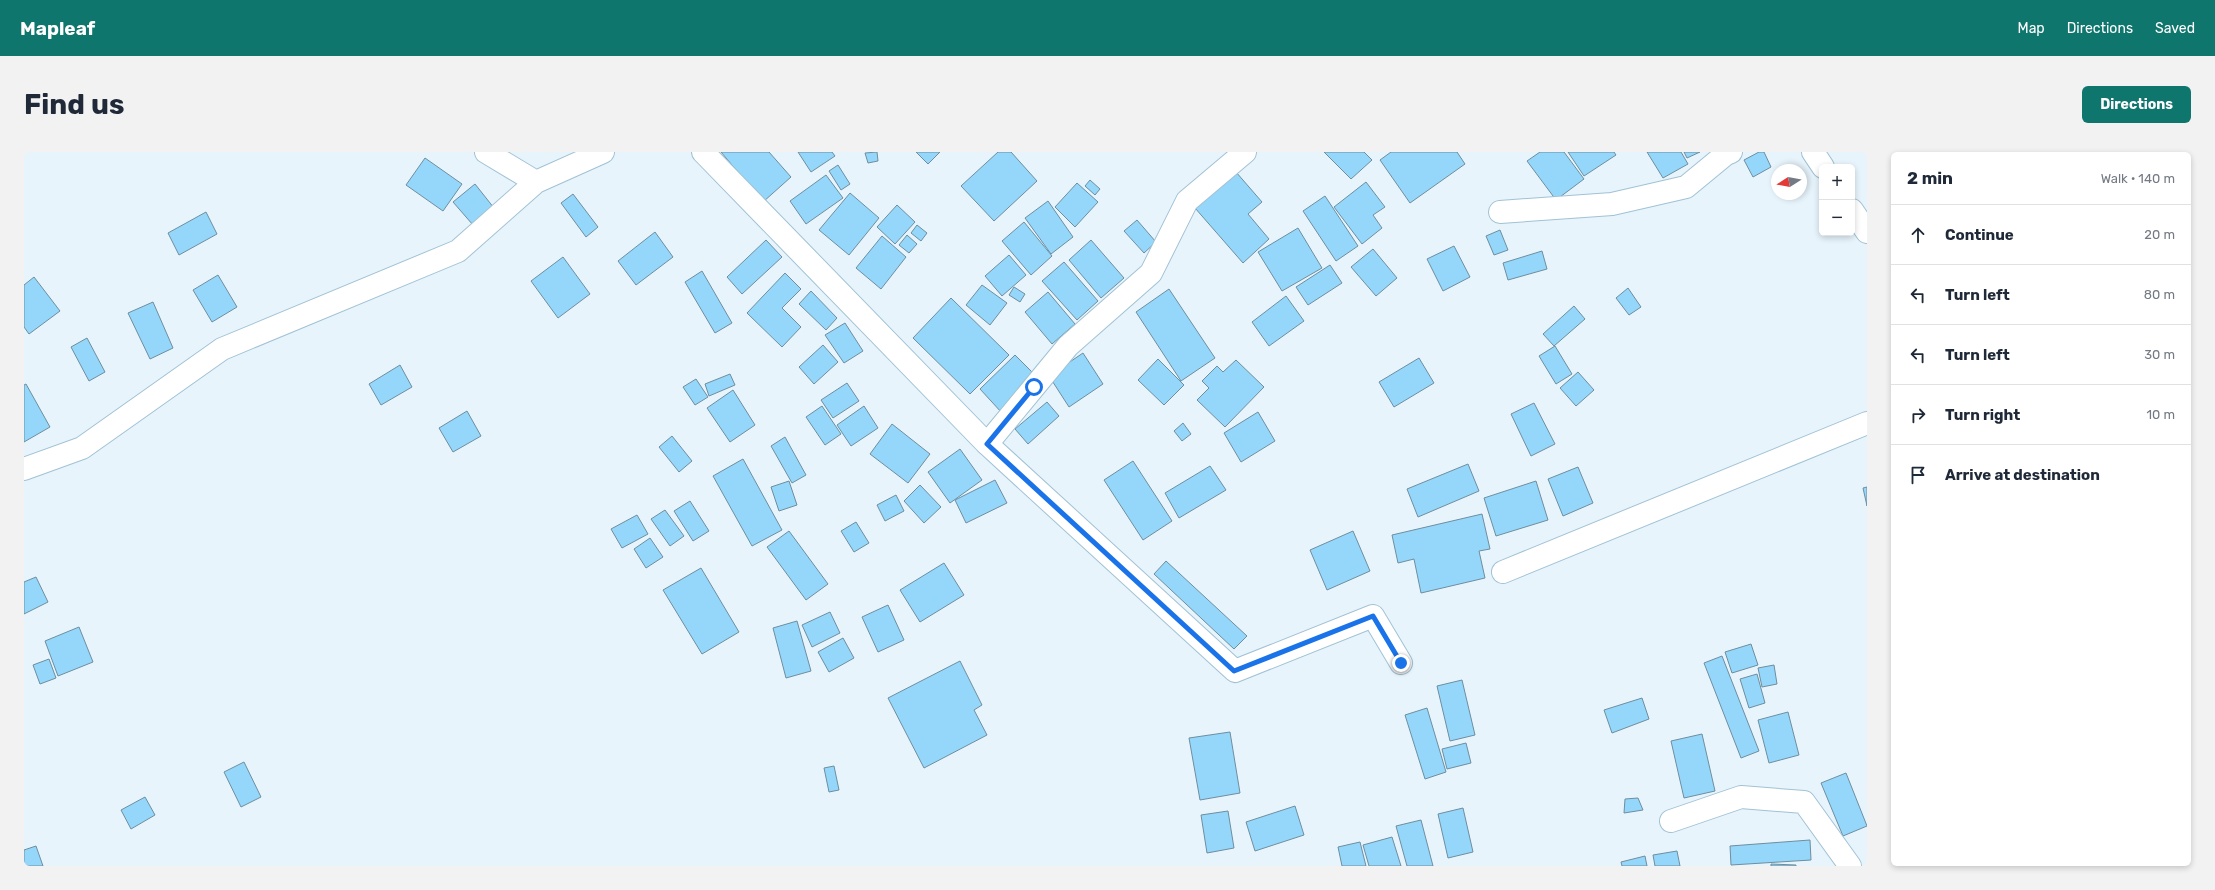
<!DOCTYPE html>
<meta charset="utf-8">
<style>
body{margin:0;font-family:Rubik,sans-serif;background:#f2f2f3;color:#1f2937}
.controls{position:absolute;right:12px;top:12px;display:grid;overflow:hidden;border-radius:6px;box-shadow:0 2px 6px #0003}
.controls button{width:36px;height:36px;display:grid;place-items:center;padding:0;border:0;border-bottom:1px solid #e0e1e3;background:#fff;color:#1f2937;font:20px sans-serif}
.compass{position:absolute;left:1747px;top:12px;width:36px;height:36px;border-radius:50%;background:#fff;box-shadow:0 2px 6px #0003;rotate:259deg}
.stop{position:absolute;width:12px;height:12px;margin:-9px;border:3px solid #1a73e8;border-radius:50%;background:#fff}
.stop.end{background:#1a73e8;border-color:#fff;box-shadow:0 1px 4px #0008}
.list{margin:0;padding:0;list-style:none}
h2{display:flex;justify-content:space-between;align-items:center;height:52px;margin:0;padding:0 16px;font-size:17px}
h2 small{font-size:13px;font-weight:400;color:#747a83}
.list li{display:grid;grid-template-columns:26px 1fr auto;gap:12px;align-items:center;box-sizing:border-box;height:60px;padding:0 16px;border-top:1px solid #e0e1e3}
.list b{display:block;font-size:15px;white-space:nowrap}
.list em{font-size:13px;font-style:normal;color:#747a83}
.icon{flex:none;width:22px;height:22px;fill:none;stroke:currentColor;stroke-width:2;stroke-linecap:round;stroke-linejoin:round}
.map{position:relative;flex:none;width:1843px;height:714px;overflow:hidden;border-radius:6px}
header{display:flex;align-items:center;gap:24px;box-sizing:border-box;height:56px;padding:0 20px;background:#0f766e;color:#fff}
header strong{font-size:19px}
nav{display:flex;gap:22px;margin-inline-start:auto;font-size:14px}
.intro{display:flex;align-items:center;justify-content:space-between;box-sizing:border-box;height:96px;padding:0 24px}
h1{margin:0;font-size:28px}
.button{padding:10px 18px;border-radius:6px;background:#0f766e;color:#fff;font-size:14px;font-weight:700}
main{display:flex;gap:24px;padding:0 24px}
aside{flex:1;background:#fff;border-radius:6px;box-shadow:0 2px 6px #0003}
.map>svg:first-child{display:block}
.building{fill:#94d7fb;stroke:#6e8e9f}
.lines{fill:none;stroke-linecap:round;stroke-linejoin:round}
.minor-casing{stroke:#a1c2d5;stroke-width:24}
.minor{stroke:#fff;stroke-width:22}
.route{stroke:#1a73e8;stroke-width:5}
</style>
<header>
<strong>Mapleaf</strong>
<nav><a>Map</a><a>Directions</a><a>Saved</a></nav>
</header>
<div class="intro"><h1>Find us</h1><a class="button">Directions</a></div>
<main>
<div class="map">
<svg width="1843" height="714" viewBox="0 0 1843 714">
<rect width="100%" height="100%" fill="#e7f4fc"/>
<path class="building" d="M697 0H745L767 25 739 50Z
M774 0H808L811 4 787 20Z
M853 0 854 9 844 11 841 1Z
M892 0H916L904 12Z
M987 0 1013 29 970 69 937 34 974 0Z
M1300 0H1340L1348 8 1327 27Z
M1367 0H1433L1441 12 1386 51 1356 8Z
M1516 0H1540L1560 27 1532 48 1503 9Z
M1544 0H1590L1592 3 1560 24Z
M1623 0H1657L1664 12 1639 26Z
M1660 0H1676L1663 6Z
M1735 0H1740L1747 15 1729 25 1720 8Z
M401 6 438 32 419 59 382 33Z
M814 13 826 32 817 38 805 19Z
M1212 20 1238 50 1224 62 1245 87 1219 111 1171 56Z
M802 23 819 46 782 72 766 49Z
M1066 28 1076 37 1071 43 1061 34Z
M1342 30 1361 55 1349 63 1358 76 1338 92 1310 55Z
M1053 31 1074 50 1051 75 1031 55Z
M451 32 470 56 449 73 429 50Z
M826 41 855 66 825 103 795 78Z
M549 42 574 75 562 85 537 51Z
M1301 44 1334 94 1312 109 1279 59Z
M1024 49 1049 85 1027 102 1001 66Z
M873 53 891 70 871 92 853 75Z
M182 60 193 82 155 103 144 81Z
M1113 68 1132 90 1120 101 1100 79Z
M1000 70 1028 104 1007 123 978 89Z
M893 73 903 81 897 89 887 81Z
M1274 76 1298 116 1258 139 1234 100Z
M1476 78 1484 98 1470 103 1462 84Z
M631 80 649 105 612 133 594 109Z
M883 83 893 92 885 101 875 93Z
M858 84 882 105 857 137 832 116Z
M742 88 758 105 718 142 703 125Z
M1067 88 1100 126 1077 146 1045 108Z
M1430 94 1446 125 1419 139 1403 107Z
M1349 97 1373 126 1352 144 1327 115Z
M1518 99 1523 117 1484 128 1479 111Z
M985 103 1002 123 978 144 961 124Z
M539 105 566 142 534 166 507 129Z
M1040 110 1074 149 1053 168 1018 129Z
M1306 113 1318 131 1284 153 1272 135Z
M678 119 708 171 691 181 661 130Z
M761 121 777 137 758 156 777 175 758 195 723 161Z
M194 123 213 155 188 170 169 138Z
M10 125 36 159 5 182 0 175V133Z
M958 133 983 151 966 173 942 153Z
M990 135 1001 142 996 150 985 143Z
M1604 136 1617 155 1605 163 1592 146Z
M1145 137 1191 206 1157 229 1112 160Z
M787 139 813 166 802 178 775 152Z
M1024 140 1051 172 1028 192 1001 160Z
M1262 144 1280 169 1245 194 1228 170Z
M927 146 985 203 946 242 889 186Z
M129 150 149 196 126 207 104 161Z
M1550 154 1561 167 1530 194 1519 182Z
M821 171 839 199 820 211 801 183Z
M63 186 81 220 65 229 47 195Z
M799 193 814 210 790 232 775 215Z
M1531 194 1548 222 1532 232 1515 204Z
M1059 201 1079 232 1045 255 1025 224Z
M991 203 1014 226 978 261 956 237Z
M1395 206 1410 231 1370 255 1355 230Z
M1134 207 1160 233 1140 253 1114 228Z
M1212 208 1240 235 1201 275 1173 248 1185 236 1178 229 1193 214 1199 220Z
M376 213 388 235 357 253 345 232Z
M1554 220 1570 238 1552 254 1536 236Z
M706 222 711 233 685 244 681 232Z
M672 227 684 245 671 253 659 235Z
M823 231 835 249 809 266 797 248Z
M2 232 26 275 0 290V233Z
M709 238 731 273 706 290 683 256Z
M1023 250 1035 264 1004 292 991 277Z
M1510 251 1531 292 1507 304 1487 262Z
M798 254 817 282 801 293 782 265Z
M840 254 854 276 827 294 813 273Z
M443 259 457 284 429 300 415 276Z
M1234 260 1251 289 1217 310 1200 281Z
M1159 271 1167 282 1158 289 1150 279Z
M868 272 906 302 884 331 846 302Z
M648 284 668 309 655 320 635 295Z
M761 285 782 323 768 331 747 294Z
M936 297 958 328 926 351 904 320Z
M719 307 758 378 728 394 689 324Z
M1109 309 1148 369 1119 388 1080 328Z
M1444 312 1455 339 1394 365 1383 337Z
M1186 314 1202 338 1155 366 1141 341Z
M1554 315 1569 351 1539 364 1524 327Z
M971 328 983 351 942 371 931 348Z
M765 329 773 353 755 359 747 335Z
M1512 329 1524 368 1472 384 1460 346Z
M896 333 917 355 900 371 880 349Z
M1843 335V354L1839 336Z
M872 343 880 359 861 369 853 353Z
M666 349 685 379 669 389 650 359Z
M641 358 660 384 646 394 627 367Z
M1458 362 1466 397 1455 399 1461 426 1397 441 1390 407 1374 411 1368 383Z
M613 363 624 382 598 396 587 377Z
M832 370 845 391 830 400 817 379Z
M765 379 804 432 782 448 743 395Z
M1329 379 1346 419 1303 438 1286 398Z
M626 386 639 405 622 416 610 397Z
M1142 409 1223 484 1210 497 1130 422Z
M920 411 940 443 896 470 876 438Z
M677 416 715 480 678 502 639 438Z
M12 425 24 450 0 462V430Z
M864 453 880 488 854 500 838 465Z
M806 460 816 481 788 495 778 473Z
M773 469 787 519 762 526 749 476Z
M55 475 69 510 34 524 21 489Z
M819 486 830 506 805 520 794 500Z
M1727 492 1734 513 1708 521 1701 500Z
M1698 504 1735 599 1717 606 1680 511Z
M25 507 32 526 16 532 9 513Z
M936 509 958 553 950 558 963 583 900 616 864 546Z
M1750 513 1753 532 1738 535 1734 516Z
M1733 522 1741 551 1725 556 1716 527Z
M1438 528 1451 583 1426 589 1413 534Z
M1618 546 1625 567 1588 581 1580 558Z
M1403 556 1422 620 1401 627 1381 563Z
M1764 560 1775 603 1745 611 1734 568Z
M1206 580 1216 641 1176 648 1165 586Z
M1678 582 1691 639 1660 646 1647 589Z
M1442 591 1447 611 1423 617 1418 597Z
M220 610 237 645 217 655 200 620Z
M810 614 815 638 805 640 800 616Z
M1822 621 1843 674 1819 684 1797 631Z
M121 645 131 663 107 677 97 658Z
M1614 646 1619 658 1600 661 1601 647Z
M1271 654 1280 683 1231 699 1222 670Z
M1439 656 1449 700 1424 706 1414 662Z
M1204 659 1210 696 1183 701 1177 663Z
M1397 668 1409 714H1383L1372 674Z
M1368 685 1377 714H1345L1339 693Z
M1786 688 1787 708 1707 713 1706 694Z
M1336 690 1342 714H1318L1314 695Z
M12 694 19 714H0V698Z
M1653 699 1656 714H1631L1629 703Z
M1621 704 1623 714H1598L1597 710Z
M1747 712 1772 713V714H1747Z"/>
<g class="lines">
<g class="minor-casing">
<path id="minor" d="M462 0 512 30
M679 0 963 292 1211 519 1349 464 1377 511
M1789 0 1799 15
M1828 58 1843 80
M1476 60 1588 52 1662 35 1702 2 1707 0
M963 292 1044 194 1127 121 1163 49 1221 0
M0 317 58 296 198 197 434 99 512 30 579 0
M1479 420 1843 271
M1647 669 1717 645 1780 650 1826 714"/>
</g>
<use href="#minor" class="minor"/>
</g>
<g class="lines">
<path class="route" d="M1010 235 963 292 1210 519 1349 464 1377 511"/>
</g>
</svg>
<div class="controls">
<button>+</button>
<button>−</button>
</div>
<svg class="compass" viewBox="-18 -18 36 36"><path d="M0-13l5 13h-10z" fill="#e53935"/><path d="M0 13l5-13h-10z" fill="#747a83"/></svg>
<div class="stop" style="left:1010px;top:235px"></div>
<div class="stop end" style="left:1377px;top:511px"></div>
</div>
<aside>
<h2>2 min<small>Walk · 140 m</small></h2>
<ul class="list">
<li><svg class="icon" aria-label="ahead" viewBox="0 0 24 24"><path d="M12 20V5M6 11l6-6 6 6"/></svg><div><b>Continue</b></div><em>20 m</em></li>
<li><svg class="icon" aria-label="left" viewBox="0 0 24 24"><path d="M17 20v-9H6M10 6l-5 5 5 5"/></svg><div><b>Turn left</b></div><em>80 m</em></li>
<li><svg class="icon" aria-label="left" viewBox="0 0 24 24"><path d="M17 20v-9H6M10 6l-5 5 5 5"/></svg><div><b>Turn left</b></div><em>30 m</em></li>
<li><svg class="icon" aria-label="right" viewBox="0 0 24 24"><path d="M7 20v-9h11M14 6l5 5-5 5"/></svg><div><b>Turn right</b></div><em>10 m</em></li>
<li><svg class="icon" aria-label="arrive" viewBox="0 0 24 24"><path d="M6 21V4h12l-3 4 3 4H6"/></svg><div><b>Arrive at destination</b></div></li>
</ul>
</aside>
</main>
